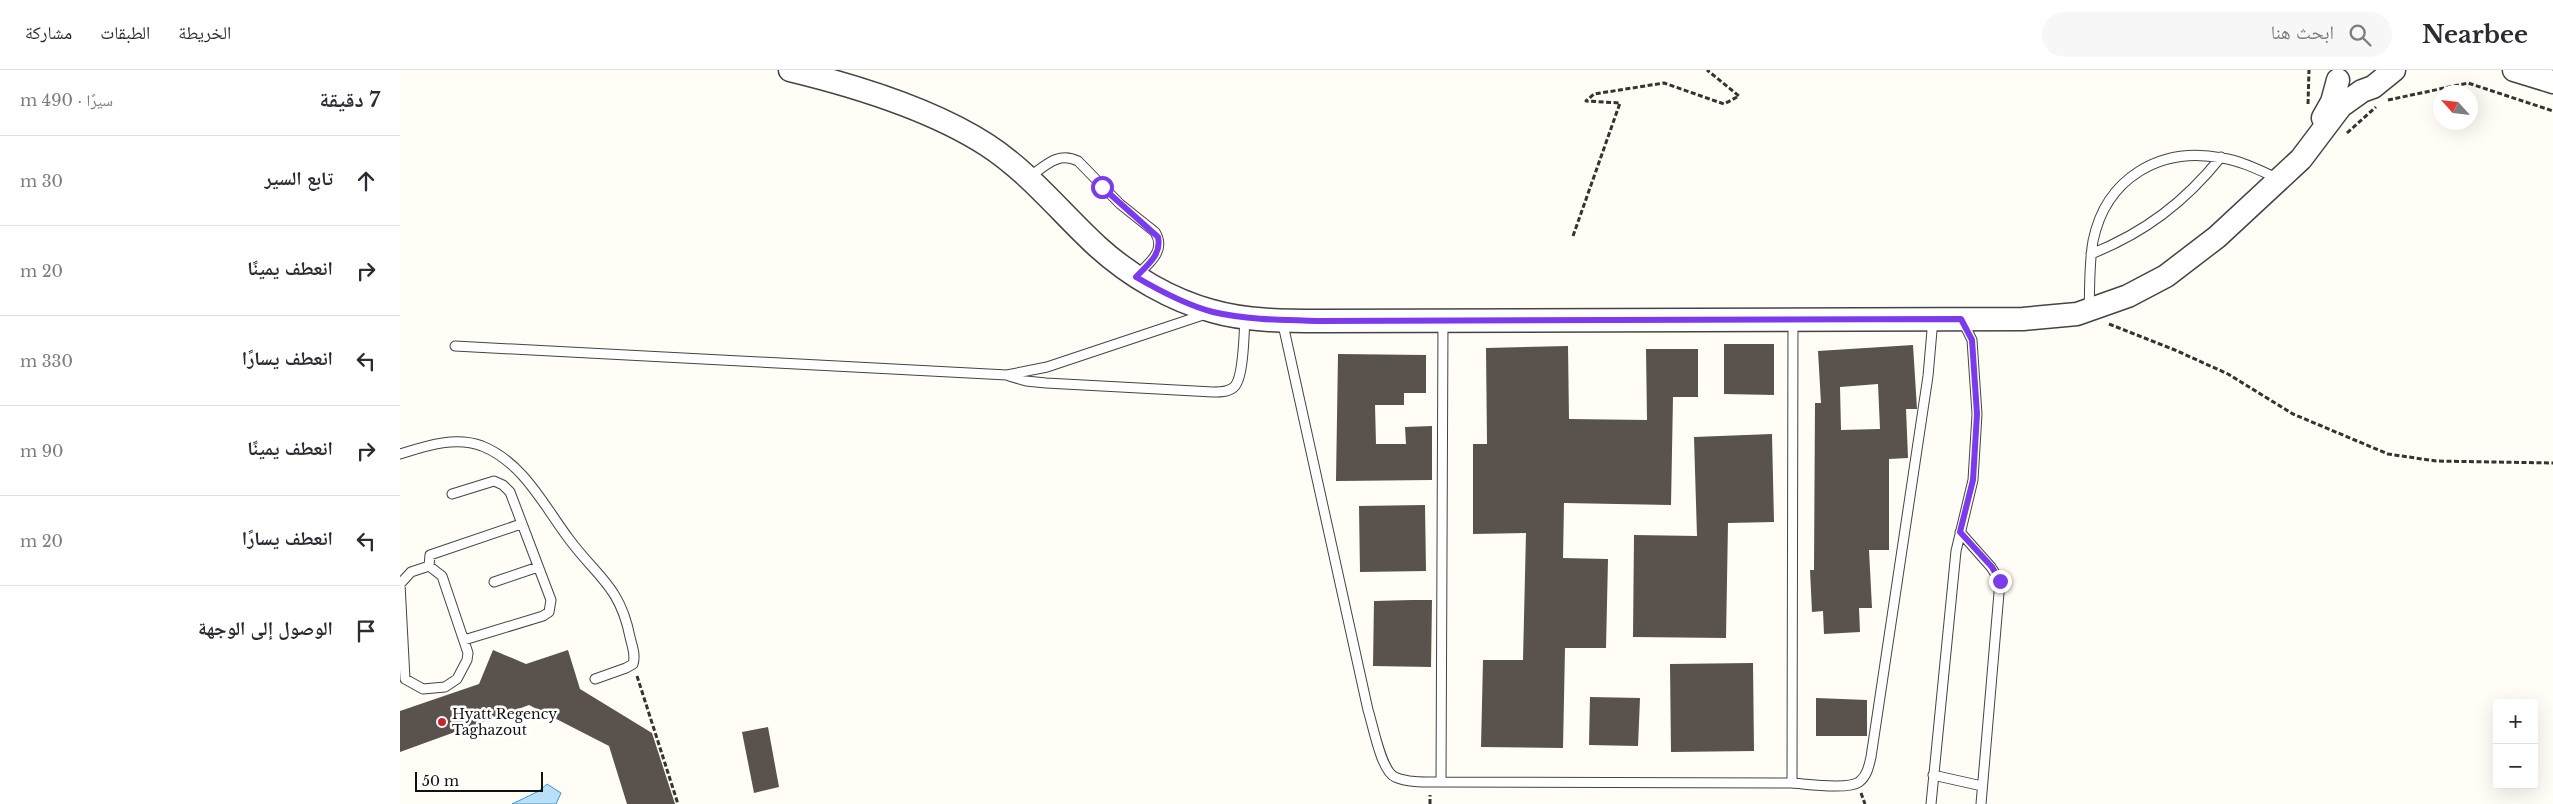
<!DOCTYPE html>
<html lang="ar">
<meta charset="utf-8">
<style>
body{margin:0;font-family:"Libre Baskerville","Noto Naskh Arabic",serif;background:#f7f7f7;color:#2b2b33;direction:rtl}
.controls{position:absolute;right:15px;bottom:15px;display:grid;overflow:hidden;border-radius:5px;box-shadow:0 5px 20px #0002}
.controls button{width:45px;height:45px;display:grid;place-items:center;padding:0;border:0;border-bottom:1px solid #e1e1e2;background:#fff;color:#2b2b33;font:25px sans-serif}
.compass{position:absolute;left:2033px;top:15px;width:45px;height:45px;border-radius:50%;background:#fff;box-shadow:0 5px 20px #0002;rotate:297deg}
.scale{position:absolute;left:15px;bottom:12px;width:128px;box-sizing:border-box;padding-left:5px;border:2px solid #111;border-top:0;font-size:14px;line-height:18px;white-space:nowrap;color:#111;-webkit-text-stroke:4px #fff;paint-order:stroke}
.stop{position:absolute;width:15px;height:15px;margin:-11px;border:4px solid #7c3aed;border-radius:50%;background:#fff}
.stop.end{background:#7c3aed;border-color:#fff;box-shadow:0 1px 5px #0008}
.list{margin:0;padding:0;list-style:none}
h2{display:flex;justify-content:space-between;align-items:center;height:65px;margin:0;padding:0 20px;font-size:21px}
h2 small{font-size:16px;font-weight:400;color:#7c7c81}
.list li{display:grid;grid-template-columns:32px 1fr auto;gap:15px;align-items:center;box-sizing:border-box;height:90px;padding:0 20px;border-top:1px solid #e1e1e2}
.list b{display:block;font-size:19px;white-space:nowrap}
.list em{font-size:16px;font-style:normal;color:#7c7c81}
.icon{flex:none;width:28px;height:28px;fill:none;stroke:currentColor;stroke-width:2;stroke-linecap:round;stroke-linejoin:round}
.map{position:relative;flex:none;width:2153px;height:734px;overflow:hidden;direction:ltr}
header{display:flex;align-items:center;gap:30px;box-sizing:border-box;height:70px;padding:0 25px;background:#fff;border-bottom:1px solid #e1e1e2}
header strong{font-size:24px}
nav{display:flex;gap:28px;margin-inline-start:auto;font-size:18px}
.search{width:350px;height:45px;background:#f7f7f7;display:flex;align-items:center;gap:12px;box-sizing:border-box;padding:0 18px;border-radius:28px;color:#7c7c81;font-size:19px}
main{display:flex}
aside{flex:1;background:#fff}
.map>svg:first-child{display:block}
.water{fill:#b9e0f7;stroke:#3f96cf}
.building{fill:#5a524d;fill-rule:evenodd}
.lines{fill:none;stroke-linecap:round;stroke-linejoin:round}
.service-casing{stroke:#444;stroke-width:11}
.tertiary-casing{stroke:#444;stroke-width:25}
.path{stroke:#333;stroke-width:3;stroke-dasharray:5 2.5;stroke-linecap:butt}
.service{stroke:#fff;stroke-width:9}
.tertiary{stroke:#fff;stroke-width:22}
.route{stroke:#7c3aed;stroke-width:6}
.poi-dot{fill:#c4262e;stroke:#fff;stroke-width:2}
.labels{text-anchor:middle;stroke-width:5;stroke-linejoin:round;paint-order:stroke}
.poi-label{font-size:14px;fill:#111;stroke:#fff;text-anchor:start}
</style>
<header>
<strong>Nearbee</strong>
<div class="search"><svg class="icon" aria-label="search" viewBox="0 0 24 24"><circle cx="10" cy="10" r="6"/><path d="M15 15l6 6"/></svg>ابحث هنا</div>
<nav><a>الخريطة</a><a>الطبقات</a><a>مشاركة</a></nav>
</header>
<main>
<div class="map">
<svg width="2153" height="734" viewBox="0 0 2153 734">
<rect width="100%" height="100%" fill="#fffdf5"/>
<path class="water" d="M147 714 161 723 156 734H112L139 721Z"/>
<path class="building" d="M1324 274H1374V325L1324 324Z
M1513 275 1517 339H1506L1508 388 1489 389V480H1469L1472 538H1459L1460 562 1424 564 1423 541 1412 542 1410 500H1414L1415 333H1421L1418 281ZM1478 314 1480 359 1441 360 1440 317Z
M1168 276 1169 349 1247 350 1246 279H1298V327H1273L1271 435 1164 433 1163 488 1208 489 1206 578H1165L1163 678 1081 677 1083 590H1123L1126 463 1073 464V374H1087L1086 278Z
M938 284 1026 285V323H1004V335H975L976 374H1006L1005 357 1032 356V410L936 411Z
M1372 364 1374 452 1328 453 1326 568 1233 567 1234 465 1297 466 1294 367Z
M1025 435 1026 501 960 502 959 436Z
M1012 530H1032L1031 597 973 596 974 531Z
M93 580 126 594 168 580 180 619 252 663 275 734H227L209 676 129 635 0 682V641L79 614Z
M1353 593 1354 681 1271 682 1270 594Z
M1190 627 1240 628 1238 676 1189 675Z
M1416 628 1467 630V666H1416Z
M368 657 379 717 354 723 342 662Z"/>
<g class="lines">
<g class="service-casing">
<path id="service" d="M628 108C645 96 658 81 678 91L720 134 755 162C767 181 748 194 736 206
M1691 184C1744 163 1785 132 1821 87
M1689 239C1690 217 1689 193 1693 171 1706 108 1760 76 1822 88 1842 91 1861 101 1879 109
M882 250 968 640C973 655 981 701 995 707 1008 713 1027 712 1041 712L1392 713C1407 714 1448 720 1459 712 1467 706 1469 696 1471 687L1528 306 1533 249
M55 276 607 305 647 297 806 244
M609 306 626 311 646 313 813 322C821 322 830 322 835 316 844 305 844 262 845 247
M0 384C26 376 55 366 82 376 124 393 144 436 169 469 197 507 220 516 230 567 232 576 236 585 233 594L226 598 195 609
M52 424 94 411 103 415 110 422 151 530 149 542 143 546 64 570
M1560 462 1591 497 1600 511 1581 734
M29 496 42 506 68 583 67 590 57 609 45 617 23 619 5 609 0 514 11 502Z
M29 496 30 485 121 454
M94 512 138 497
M1533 705 1582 716
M1041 712 1043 250
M1392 713 1393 251
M1531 734 1556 481 1573 410 1577 344 1572 270 1562 250"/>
</g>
<g class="tertiary-casing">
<path id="tertiary" d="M390 0C452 15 533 40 587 75 630 103 661 143 698 177 730 206 771 230 812 241 846 251 886 251 921 251L1623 249 1677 244 1728 226 1766 206 1817 167 1901 89 1941 36 1962 21 1973 17 1994 0
M2114 0 2153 12
M1923 48 1932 32 1938 10"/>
</g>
<path class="path" d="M1988 30 2068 13 2153 41
M1908 34 1909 0
M1947 63 1976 37
M1173 166 1220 33 1186 31 1194 24 1264 13 1324 34 1339 26 1307 0
M1709 254 1775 280 1828 304 1893 344 1988 384 2036 391 2153 393
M237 606 278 734
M1461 723 1465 734
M1030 734V725"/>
<use href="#service" class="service"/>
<use href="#tertiary" class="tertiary"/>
</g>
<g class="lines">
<path class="route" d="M702 117 758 167C762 185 747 195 736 207 760 221 786 235 813 242 847 250 886 250 921 251L1561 249 1572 270 1577 344 1573 410 1560 462 1592 497 1600 511"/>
</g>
<circle class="poi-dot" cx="42" cy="652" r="5"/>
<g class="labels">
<g class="poi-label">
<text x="52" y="649">Hyatt Regency<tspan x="52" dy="16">Taghazout</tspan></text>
</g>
</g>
</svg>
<div class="controls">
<button>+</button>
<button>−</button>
</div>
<svg class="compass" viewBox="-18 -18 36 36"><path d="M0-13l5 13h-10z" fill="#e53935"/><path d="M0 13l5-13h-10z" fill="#7c7c81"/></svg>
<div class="scale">50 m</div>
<div class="stop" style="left:702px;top:117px"></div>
<div class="stop end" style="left:1600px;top:511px"></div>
</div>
<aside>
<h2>7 دقيقة<small>سيرًا · 490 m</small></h2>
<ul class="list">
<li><svg class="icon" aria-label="ahead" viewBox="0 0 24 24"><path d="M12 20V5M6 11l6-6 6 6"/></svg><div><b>تابع السير</b></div><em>30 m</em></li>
<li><svg class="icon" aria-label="right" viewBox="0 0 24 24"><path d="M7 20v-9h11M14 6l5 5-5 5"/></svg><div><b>انعطف يمينًا</b></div><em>20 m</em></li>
<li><svg class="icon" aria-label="left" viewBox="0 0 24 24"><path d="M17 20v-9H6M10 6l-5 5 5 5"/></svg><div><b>انعطف يسارًا</b></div><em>330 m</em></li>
<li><svg class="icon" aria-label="right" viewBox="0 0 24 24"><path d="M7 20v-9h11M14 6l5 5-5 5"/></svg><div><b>انعطف يمينًا</b></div><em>90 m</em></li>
<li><svg class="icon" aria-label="left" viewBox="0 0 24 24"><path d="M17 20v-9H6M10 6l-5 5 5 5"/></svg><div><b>انعطف يسارًا</b></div><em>20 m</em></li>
<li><svg class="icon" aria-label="arrive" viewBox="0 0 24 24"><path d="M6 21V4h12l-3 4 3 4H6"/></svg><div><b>الوصول إلى الوجهة</b></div></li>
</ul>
</aside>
</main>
